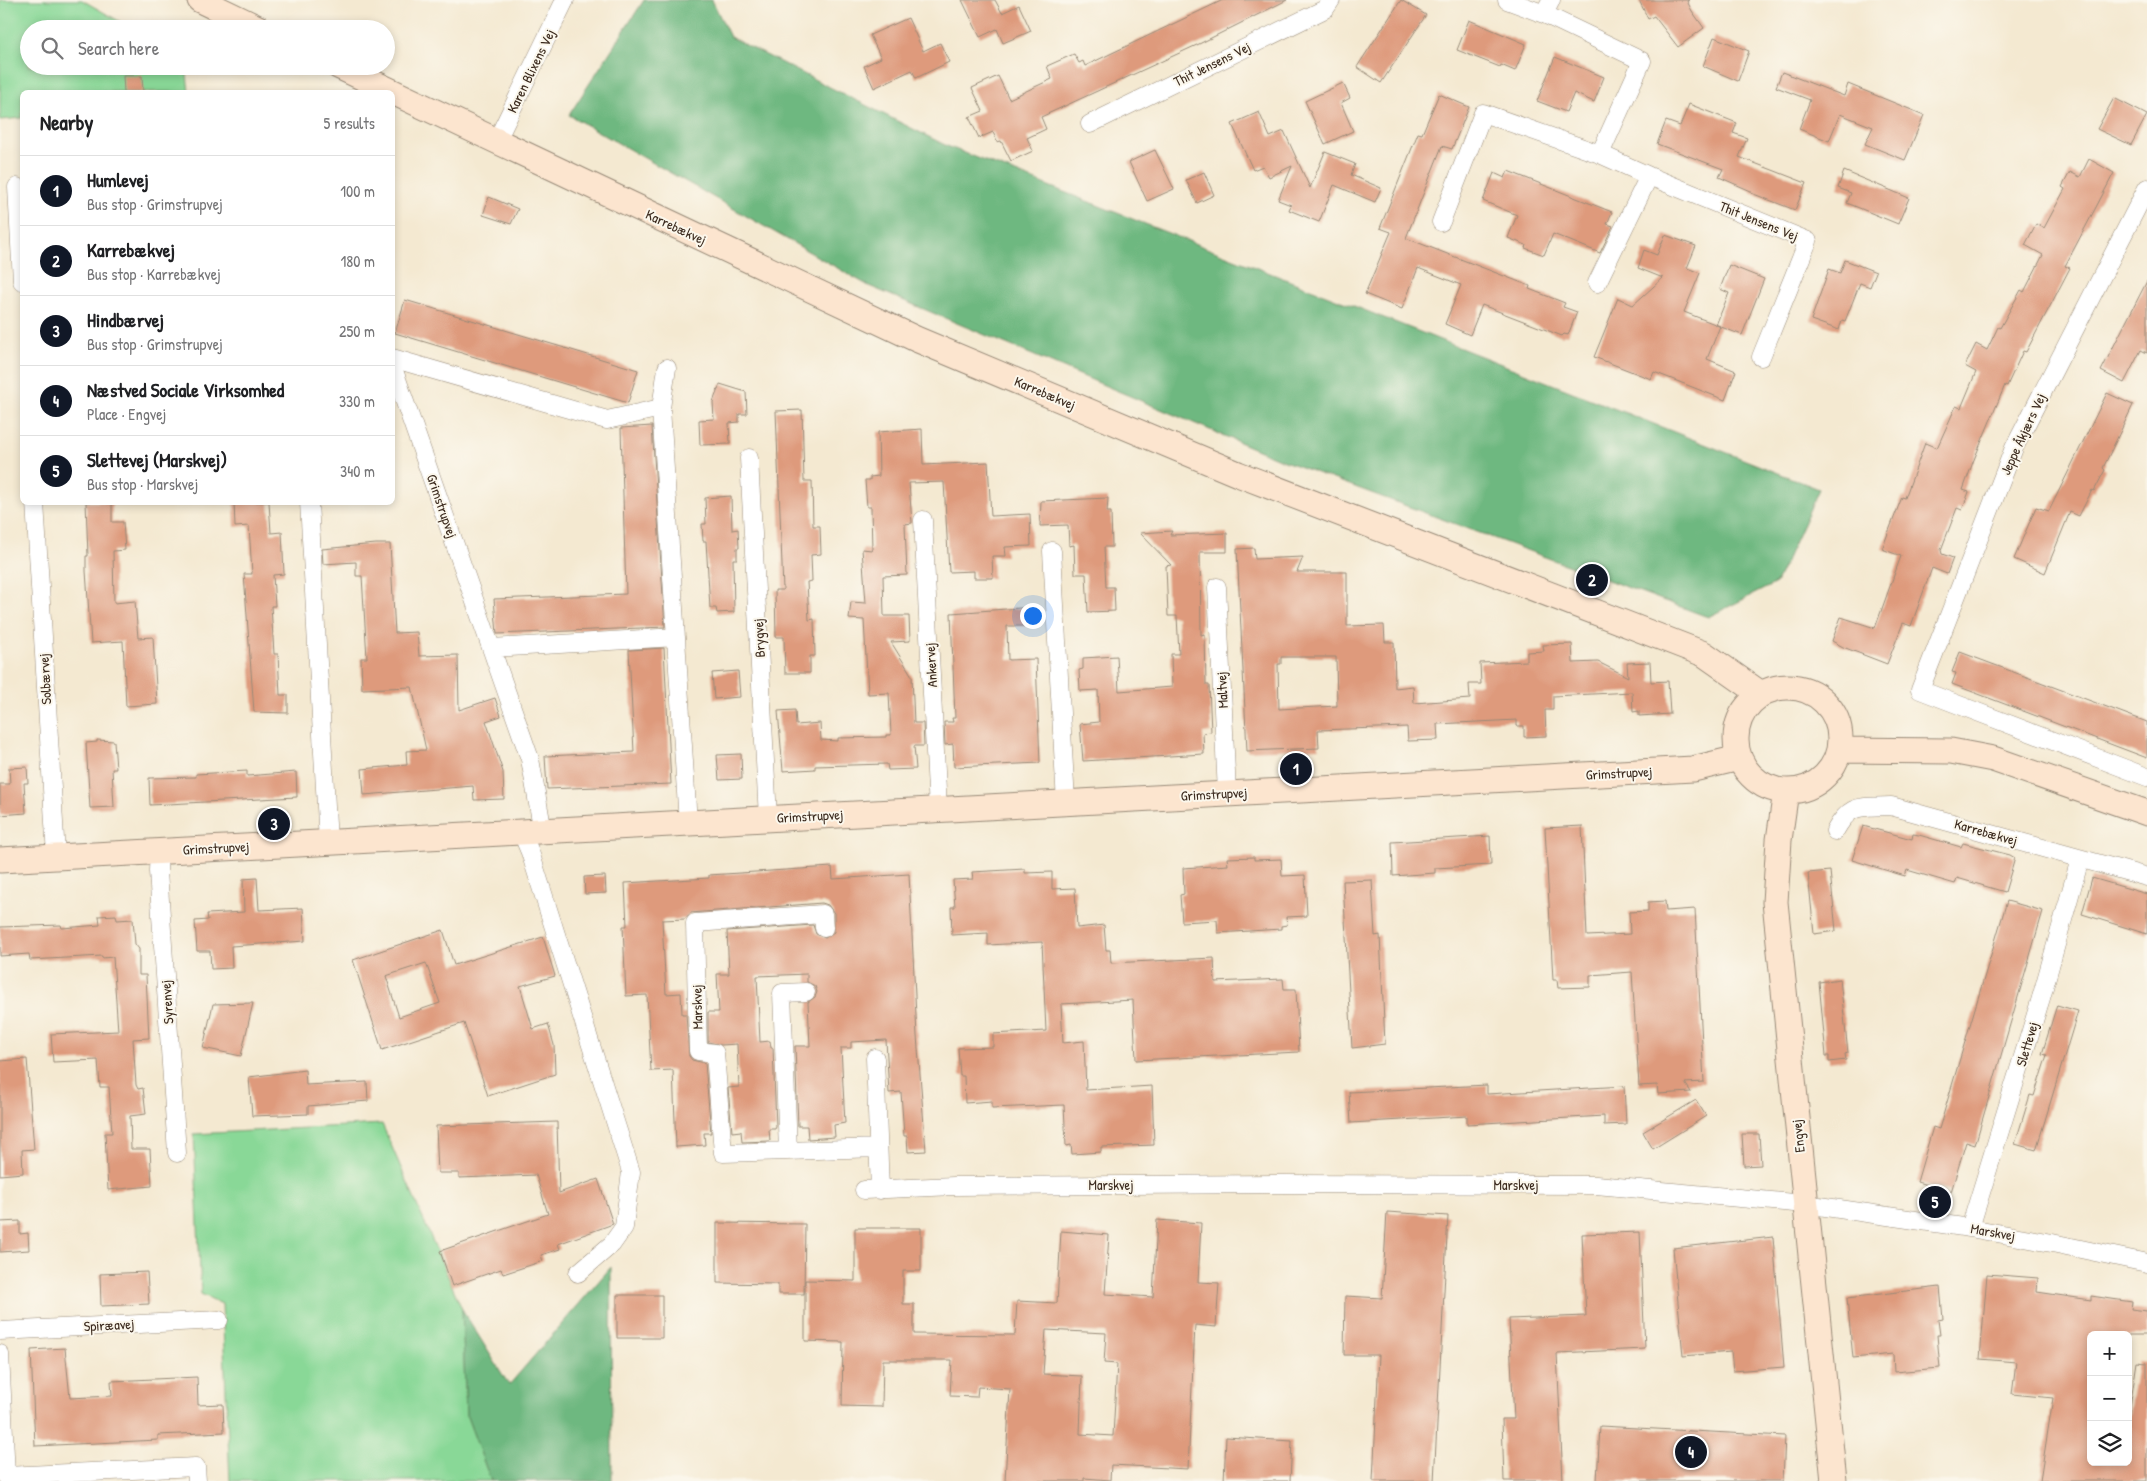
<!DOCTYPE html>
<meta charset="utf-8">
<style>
body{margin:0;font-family:"Patrick Hand",sans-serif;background:#f2f2f2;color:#202124}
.controls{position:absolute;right:15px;bottom:15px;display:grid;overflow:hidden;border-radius:8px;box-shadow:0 2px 8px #0003}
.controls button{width:45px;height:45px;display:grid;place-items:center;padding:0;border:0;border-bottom:1px solid #e0e0e0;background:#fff;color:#202124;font:25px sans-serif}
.you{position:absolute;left:1032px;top:615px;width:18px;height:18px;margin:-12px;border:4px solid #fff;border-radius:50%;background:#1a73e8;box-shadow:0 0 0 8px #1a73e833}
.badge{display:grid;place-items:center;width:32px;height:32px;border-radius:50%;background:#111827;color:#fff;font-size:16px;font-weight:700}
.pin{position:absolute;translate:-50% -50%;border:2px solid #fff;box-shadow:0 1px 5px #0006}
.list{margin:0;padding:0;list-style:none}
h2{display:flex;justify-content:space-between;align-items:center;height:65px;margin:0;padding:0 20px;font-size:21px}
h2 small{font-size:16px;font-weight:400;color:#757577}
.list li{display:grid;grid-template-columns:32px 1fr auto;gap:15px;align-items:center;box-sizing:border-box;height:70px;padding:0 20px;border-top:1px solid #e0e0e0}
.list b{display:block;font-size:19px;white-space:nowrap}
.list p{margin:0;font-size:16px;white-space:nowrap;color:#757577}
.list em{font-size:16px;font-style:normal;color:#757577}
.icon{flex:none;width:28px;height:28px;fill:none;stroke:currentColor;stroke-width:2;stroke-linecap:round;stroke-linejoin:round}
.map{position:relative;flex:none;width:2147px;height:1481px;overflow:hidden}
.search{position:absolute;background:#fff;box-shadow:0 2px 8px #0003;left:20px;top:20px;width:375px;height:55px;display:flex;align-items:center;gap:12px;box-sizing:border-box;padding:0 18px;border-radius:28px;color:#757577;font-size:19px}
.panel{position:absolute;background:#fff;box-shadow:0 2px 8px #0003;left:20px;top:90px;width:375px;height:415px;border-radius:8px}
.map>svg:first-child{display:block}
.green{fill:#89d897;stroke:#62815a}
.forest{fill:#6eb880;stroke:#54714f}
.building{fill:#de9a7b;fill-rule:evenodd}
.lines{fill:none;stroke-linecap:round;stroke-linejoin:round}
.street-casing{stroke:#988a78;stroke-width:19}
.secondary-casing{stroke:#988a78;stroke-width:27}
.street{stroke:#fff;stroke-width:18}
.secondary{stroke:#fce5cf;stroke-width:25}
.labels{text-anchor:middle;stroke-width:4;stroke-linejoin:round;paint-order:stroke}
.street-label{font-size:14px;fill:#3b2a1e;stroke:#fbf7ec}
</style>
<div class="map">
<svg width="2147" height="1481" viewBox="0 0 2147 1481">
<rect width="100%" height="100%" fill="#fbf7ec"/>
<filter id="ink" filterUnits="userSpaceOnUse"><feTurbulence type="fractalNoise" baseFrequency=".02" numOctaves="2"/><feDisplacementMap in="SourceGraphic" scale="10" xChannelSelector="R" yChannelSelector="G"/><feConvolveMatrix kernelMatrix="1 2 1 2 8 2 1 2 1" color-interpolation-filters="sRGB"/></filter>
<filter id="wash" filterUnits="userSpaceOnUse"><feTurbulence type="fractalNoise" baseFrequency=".0096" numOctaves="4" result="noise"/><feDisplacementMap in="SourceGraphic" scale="20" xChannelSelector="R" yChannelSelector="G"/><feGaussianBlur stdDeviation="1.12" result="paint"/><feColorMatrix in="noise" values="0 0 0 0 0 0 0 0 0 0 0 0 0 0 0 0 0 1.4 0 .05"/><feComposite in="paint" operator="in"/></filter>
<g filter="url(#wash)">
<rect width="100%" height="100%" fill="#f4e9d1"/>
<path class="green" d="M0 0H82L133 29H29V66H186L189 92H22V118L0 120Z
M382 1124 462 1309 466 1414 491 1481H230L222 1304 201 1294 194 1134Z"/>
<path class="forest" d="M644 0H712L730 37 947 146 1819 489 1776 583 1708 617 1279 459 869 286 569 115Z
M611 1267 612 1481H491L466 1414 462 1309 509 1385Z"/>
<g id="blocks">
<path class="building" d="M962 0H995L1002 13 1019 5 1031 31 1003 43 997 29 980 37Z
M1223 0H1287L1199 44 1041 117 1046 129 1027 138 1033 151 1011 161 1001 141 997 142 993 132 979 138 969 117 983 111 972 88 998 76 1009 99 1052 79 1047 66 1074 54 1079 63 1083 61 1085 66Z
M1401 0 1426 15 1381 83 1357 67Z
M1639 0H1689L1687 1 1692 11 1704 28 1678 47 1654 16 1648 19Z
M908 18 923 51 940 43 949 62 916 78 912 70 874 88 864 66 881 58 870 35Z
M1469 20 1526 44 1515 71 1501 65 1500 67 1457 50Z
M1714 37 1749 51 1738 81 1703 66Z
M1555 57 1604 77 1594 102 1574 93 1566 112 1537 101Z
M1782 72 1844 96 1848 84 1924 115 1905 160 1865 144 1873 127 1840 114 1829 141 1799 129 1810 100 1776 87Z
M123 76H142L143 92H124Z
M1343 83 1350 98 1341 103 1353 131 1325 144 1305 101Z
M1439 94 1469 107 1452 149 1442 146 1406 238 1530 286 1529 289 1565 303 1563 307 1577 312 1568 335 1564 334 1562 336 1482 305 1470 335 1445 324 1461 285 1418 268 1402 309 1365 294 1391 232 1380 228 1418 133 1422 134Z
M2114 98 2147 115 2131 145 2097 129Z
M1689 104 1737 123 1733 133 1747 138 1739 157 1806 183 1795 210 1751 193V191L1719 177 1723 169 1657 144 1666 121 1680 126Z
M1259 112 1270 137 1284 131 1310 188 1325 152 1355 164 1351 175 1381 188 1375 202 1334 185 1319 222 1289 210 1291 205 1278 200 1292 166 1269 177 1263 166 1253 170 1232 124Z
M1155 150 1174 189 1147 201 1129 162Z
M2089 159 2114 173 2065 266 2070 268 2026 352 2023 351 2007 386 2005 385 1973 462 1963 490 1969 492 1962 510 1957 508 1941 550 1942 554 1953 558 1947 574 1932 568 1911 626 1903 623 1887 664 1843 647 1832 641 1841 617 1875 628 1901 556 1882 549 1902 497 1905 498 1925 443 1937 448 1956 406 1961 408 1976 372 1965 366 1976 344 1987 350 1998 327 2000 328 2021 290 2024 292 2043 255 2025 245 2036 224 2044 228 2065 189 2062 187 2070 172 2080 177Z
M1508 171 1612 212 1607 224 1613 226 1600 253 1553 234 1544 255 1525 248 1526 245 1508 238 1517 215 1483 201 1494 173 1505 178Z
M1844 171 1909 198 1898 224 1847 203 1851 193 1838 188Z
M1204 172 1214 195 1197 203 1186 180Z
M489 197 518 209 511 224 483 215Z
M1665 235 1696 246 1687 268 1700 273 1684 312 1720 326 1707 359 1736 371 1725 400 1654 372 1651 379 1594 357 1618 298 1633 305 1663 278 1638 268 1644 250 1657 255Z
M1845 260 1876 272 1870 287 1860 283 1845 321 1842 320 1839 330 1811 320 1829 269 1840 273Z
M1729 265 1764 279 1742 335 1716 325 1729 293 1720 289Z
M2147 281V353L2141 350 2124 383 2101 371Z
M405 300 638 370 628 403 395 333Z
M720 384 746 392 747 414H739V422L729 423 730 444 700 445 699 420 714 419 713 402Z
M2107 393 2133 405 2103 468 2105 470 2094 491 2092 490 2079 516 2070 512 2045 573 2014 559 2036 507 2049 511Z
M802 410 804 481H812L813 526H820L821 554 811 555 812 581 807 582 809 620 814 619 815 656H810V673H785L784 637H776L775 590H783L776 411Z
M652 426 665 627 497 634 494 599 626 594 621 428Z
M922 429 923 465 988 462 991 516 1030 514 1031 546 1005 547 1006 556H992L993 578H974V571L949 572 944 482 909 483 912 523 905 524 907 575 883 576 884 616H909L910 641 891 642 912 676 914 723H923L924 746H914L916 769 888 770 887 764 815 766V769L783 771 778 711 795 710 796 725 820 723 821 740 838 741V738L886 737V735H891L889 693 868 694 864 620 849 619 851 602 866 603 862 549 872 550 871 507H867L865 480H870V477L879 476 878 432Z
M731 496 732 530 738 529 739 548H737V559H733L734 612 717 613 716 608H710L706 541H703L702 524H706L705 498Z
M1108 498 1107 512H1111L1112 547H1104L1106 587H1114L1115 611 1088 612 1086 574H1075L1074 545 1069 546 1068 525 1040 526 1041 501Z
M86 502H112V522H123L125 550 113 551 114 603 135 601 138 638 153 637 157 704 126 706 123 641 91 643 86 571V556H88Z
M234 502H269L271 533 282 532 284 574 273 575 275 606H271L274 654H278L280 695H288V713L254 712 244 574H252L249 526 235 527Z
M1172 531 1170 535 1227 533V552H1200L1201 635 1205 634 1206 685H1209L1211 732 1203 733 1204 754 1083 761 1080 724 1099 722 1098 690 1080 691 1079 670 1083 669V658L1117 656 1119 691 1172 687 1171 654H1179L1177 616H1168L1166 566 1171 565 1140 533Z
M376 544H390L395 633 417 632 419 656 458 655 459 710 495 698 501 716 486 721 503 772 504 799 474 800 473 786 364 795 362 769 407 765 406 751 426 750 412 687 362 689 361 658H367L362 576H356V562L323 564 322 549Z
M1254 548 1255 559 1303 557 1297 572H1347V626L1384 625 1385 642H1394L1395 688 1413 686 1414 703 1470 699 1469 684H1481L1480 663 1527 661V652L1544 651 1543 645 1572 644 1573 663 1598 662 1628 677 1627 663 1650 662 1651 682 1668 681 1670 714 1639 716V711L1633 712 1632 692 1553 696V710H1545L1546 736 1524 737V726H1517V720L1437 724 1438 740 1408 741 1407 727 1318 730 1319 748 1247 751 1237 549ZM1281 657H1336L1337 706 1279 709 1278 664H1281Z
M1034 607 1033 626H1007L1008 660 1036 659 1040 763 954 767 953 744 945 745 944 722H953L952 718H955L951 613Z
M664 648 671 784 547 789 545 756 634 752 629 650Z
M1960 652 2147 722V758L1952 684 1956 673 1952 672Z
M738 671 740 697 714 699 712 673Z
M97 740 114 741 116 769H112L114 807 90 808 86 743 97 742Z
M741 754 742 779 719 780 717 755Z
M27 767 28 783H24L26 813 0 815V784H10L9 768Z
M247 771V776L296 772 297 797 150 805 149 778 196 777V774Z
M1582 826 1587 936 1630 934 1629 912 1648 911V902L1665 901 1666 911 1695 909 1704 1082 1685 1083 1691 1092 1658 1094 1657 1085 1639 1086 1632 972 1590 975V987L1558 988 1557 980H1553L1545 828Z
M1863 826 1912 839 1913 834 1919 835 1961 847 1963 843 2010 855 2015 858 2005 892 1957 878 1955 884 1907 870 1905 876 1852 860Z
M1490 836 1491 865 1435 868V873L1393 876 1392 842Z
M1254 857V860L1281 859 1282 876 1305 875 1307 916 1286 917 1287 925 1281 926V929L1218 933 1217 920 1182 922 1180 895 1184 894 1183 868 1228 865 1227 858Z
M832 867 833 879 909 874 917 1036 926 1151 908 1152 907 1136H904L901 1092 889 1093 886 1040 851 1042V1048H841L845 1123 834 1125 835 1137 808 1139 807 1126H798L795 1046H810L808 1002 815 997 817 992 815 986 807 982V974L757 976 760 1042 770 1041 771 1048H773L776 1127 775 1129H769L770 1141 742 1142 741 1131 732 1132 728 1088 739 1087 737 1044 721 1045 708 1042V1012H719L717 974H729L727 931 813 925 816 934 825 938 834 932V913L828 905 822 903 690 913 685 919 662 920 666 994 681 993 682 1014H686L689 1056 692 1060 705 1063 711 1133H704L705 1145 676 1147 673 1070 651 1071 647 995 626 996 623 926H627L625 883 709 878V875Z
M1025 869V873L1052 872V889L1075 888 1077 928 1104 925 1106 950H1110L1111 963 1214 958 1215 982 1283 979 1284 989H1296L1299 1052 1136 1060 1133 1000 1061 1004 1063 1043 1084 1041 1086 1090 1152 1086 1154 1145 1101 1147V1152L1072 1154 1071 1145 1066 1146 1064 1105 992 1108V1101L965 1103 964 1076H960L958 1048 993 1047V1034L1046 1031 1042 942 988 945V933L952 935 951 907H955L953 880 973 879 972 872Z
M1830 871 1836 931 1814 934 1808 873Z
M605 876 606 893 585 894 584 877Z
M257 878 259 910 303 908 305 941 231 946 232 968 211 969 210 951H197L195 921 208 920 207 914 244 912 243 879Z
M2092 878 2147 894V934L2082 914Z
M1372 880 1375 936 1380 935 1385 1044 1352 1048 1343 881Z
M2007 901 2043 911 1975 1145 1966 1142 1951 1192 1917 1182 1933 1127 1939 1129Z
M116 915 117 920 133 919 135 944 139 949V975H146L149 1038 133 1039 136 1085 138 1089 143 1088 146 1114 130 1116 131 1149H150L152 1186 108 1190 105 1133H112L109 1087H100L98 1060 53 1062 51 1034 118 1031 113 957 102 958V956L30 960 29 954 0 956V927L61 925 62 928 100 925 99 916Z
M443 930 454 965 543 937 555 976 520 986 533 1029 548 1024 554 1045 555 1074 488 1096 464 1023 382 1050 353 960ZM426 963 440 1003 399 1017 386 976Z
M1840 979 1848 1053 1845 1054 1846 1060 1829 1062V1056H1826L1819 982Z
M253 1003 241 1056 203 1048 213 1004Z
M2057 1005 2078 1011 2036 1150 2015 1144 2030 1095 2034 1096 2047 1055 2042 1054Z
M27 1059 34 1149 22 1150 23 1173 0 1175V1061Z
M305 1070 306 1085 367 1082 368 1101 308 1106V1114L252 1116 249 1077Z
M1487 1085V1094L1624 1086 1626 1124 1604 1125V1116L1467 1124V1116L1351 1123 1349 1092Z
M1696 1100 1706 1116 1653 1149 1643 1132Z
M557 1122 559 1193 598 1179 613 1224 558 1244 560 1249 541 1255 543 1261 503 1274 501 1269 452 1286 440 1251 548 1214 536 1175 459 1178V1173H438L436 1126Z
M1742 1134H1759L1761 1165 1744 1166Z
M1387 1212 1448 1216 1434 1481H1373L1379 1355H1344L1345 1296 1382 1298Z
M1157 1220 1201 1223 1198 1282 1219 1283 1216 1327 1195 1325 1188 1469 1111 1465 1110 1480 1084 1478V1481H1005L1010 1389 978 1387 977 1397 950 1396 952 1360H883L882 1407 842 1406 843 1342 805 1341V1280L855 1281V1228H921V1271H903V1304H914V1334L1015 1335 1017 1301 1057 1303 1061 1231 1109 1235 1105 1294 1153 1297ZM1046 1330 1106 1333 1104 1363 1117 1364 1113 1436 1080 1434 1082 1376 1043 1374Z
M20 1221V1234L28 1233 29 1250 0 1252V1222Z
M717 1223 805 1224 804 1294H778V1284L717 1283Z
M1640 1232 1645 1349 1557 1353 1563 1481H1504L1502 1419H1514L1509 1319 1586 1316 1582 1234Z
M1773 1237 1784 1367 1733 1371 1731 1352 1683 1356 1673 1248Z
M147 1272 149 1304 101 1306 100 1274Z
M1987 1274 2038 1278 2037 1292 2091 1300V1296L2132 1302 2131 1309 2147 1311V1335H2091V1462H2128V1420L2137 1362 2147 1363V1481H2040L2053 1398 2012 1394 2016 1362 1980 1359Z
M1940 1287 1943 1319 1938 1320 1940 1335H1937L1940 1368 1894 1372 1893 1354 1853 1358 1847 1298Z
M617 1295H662V1338H617Z
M65 1348 70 1398 112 1396 111 1381 197 1377 198 1405 223 1404 224 1432 158 1435V1440L35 1446 31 1350Z
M1600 1426 1785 1436 1783 1481H1597Z
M1226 1437 1292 1441 1290 1481H1224Z"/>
</g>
</g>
<g filter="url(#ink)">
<use href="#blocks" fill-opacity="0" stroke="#988a78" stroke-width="1"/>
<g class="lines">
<g class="street-casing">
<path id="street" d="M1507 0 1544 14 1642 61 1600 154 1649 176 1808 241 1761 357
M1544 14 1551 0
M1090 124 1325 9 1331 0
M496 142 565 0
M17 187 22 281
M2147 188 2014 448 1920 690 2147 777
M1441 222 1483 113 1600 154
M1597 283 1649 176
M392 358 607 420 661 408 688 823
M392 365 530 759 543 832
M661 408 667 368
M749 458 768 818
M35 502 56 856
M309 502 328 842
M923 520 938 810
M1052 551 1066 803
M1217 587 1227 793
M492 648 676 637
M1835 831C1851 802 1860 808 1891 806L2147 877
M522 833 530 852 631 1172 624 1227 612 1244 578 1273
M159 851 158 871 177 1153
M824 928 823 914 695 923 698 1051 715 1053 723 1153 878 1148
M875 1058 880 1190
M788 1151 782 993 806 992
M864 1190 954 1186 1279 1184 1596 1185 1805 1204 1970 1228 2057 1244 2147 1263
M1970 1228 2041 998 2080 859
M0 1331 219 1320
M0 1354 6 1476 196 1467 197 1481"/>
</g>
<g class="secondary-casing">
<path id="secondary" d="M200 0 260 29
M338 66 916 339 1238 474 1704 654 1761 694
M1736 739a52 52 0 1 1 104 0a52 52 0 1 1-104 0Z
M1839 750 1951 751 1993 759 2147 813
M1786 791 1779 840 1775 902 1834 1481
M0 860 1693 769 1739 758"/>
</g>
<use href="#street" class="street"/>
<use href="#secondary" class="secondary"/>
</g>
</g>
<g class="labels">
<g class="street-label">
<text transform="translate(1212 64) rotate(-26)" y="5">Thit Jensens Vej</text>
<text transform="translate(531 71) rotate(-64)" y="5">Karen Blixens Vej</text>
<text transform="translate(1759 221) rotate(22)" y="5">Thit Jensens Vej</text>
<text transform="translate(676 227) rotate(25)" y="5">Karrebækvej</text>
<text transform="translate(1045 393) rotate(23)" y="5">Karrebækvej</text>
<text transform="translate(2023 434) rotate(-65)" y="5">Jeppe Åkjærs Vej</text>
<text transform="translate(442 506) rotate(71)" y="5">Grimstrupvej</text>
<text transform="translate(759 638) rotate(-93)" y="5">Brygvej</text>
<text transform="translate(931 665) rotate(-93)" y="5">Ankervej</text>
<text transform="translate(45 679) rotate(-93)" y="5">Solbærvej</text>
<text transform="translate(1222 690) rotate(-93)" y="5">Maltvej</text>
<text transform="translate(1619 773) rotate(-3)" y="5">Grimstrupvej</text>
<text transform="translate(1214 794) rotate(-3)" y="5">Grimstrupvej</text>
<text transform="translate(810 816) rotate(-3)" y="5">Grimstrupvej</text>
<text transform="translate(1986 832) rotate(16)" y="5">Karrebækvej</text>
<text transform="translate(216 848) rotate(-3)" y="5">Grimstrupvej</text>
<text transform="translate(167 1002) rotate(-94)" y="5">Syrenvej</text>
<text transform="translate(697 1007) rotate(-91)" y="5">Marskvej</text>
<text transform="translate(2027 1044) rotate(-73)" y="5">Slettevej</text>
<text transform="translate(1798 1136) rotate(-96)" y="5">Engvej</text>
<text x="1111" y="1190">Marskvej</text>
<text x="1516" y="1190">Marskvej</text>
<text transform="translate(1993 1232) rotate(10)" y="5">Marskvej</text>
<text transform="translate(109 1325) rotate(-3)" y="5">Spiræavej</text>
</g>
</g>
</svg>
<div class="controls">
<button>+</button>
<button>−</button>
<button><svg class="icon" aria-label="layers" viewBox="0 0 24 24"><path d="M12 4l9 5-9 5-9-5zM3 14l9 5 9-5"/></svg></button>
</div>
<div class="you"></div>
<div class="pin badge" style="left:1296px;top:769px">1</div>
<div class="pin badge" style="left:1592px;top:580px">2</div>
<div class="pin badge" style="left:274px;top:824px">3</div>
<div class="pin badge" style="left:1691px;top:1452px">4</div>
<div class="pin badge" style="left:1935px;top:1202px">5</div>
<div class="search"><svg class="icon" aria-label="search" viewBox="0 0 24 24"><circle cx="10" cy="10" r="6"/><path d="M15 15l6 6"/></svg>Search here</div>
<section class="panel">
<h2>Nearby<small>5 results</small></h2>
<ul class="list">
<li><span class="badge">1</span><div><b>Humlevej</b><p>Bus stop · Grimstrupvej</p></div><em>100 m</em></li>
<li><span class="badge">2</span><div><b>Karrebækvej</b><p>Bus stop · Karrebækvej</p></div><em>180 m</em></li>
<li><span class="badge">3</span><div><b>Hindbærvej</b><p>Bus stop · Grimstrupvej</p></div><em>250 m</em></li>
<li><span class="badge">4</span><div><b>Næstved Sociale Virksomhed</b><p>Place · Engvej</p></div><em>330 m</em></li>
<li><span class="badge">5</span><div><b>Slettevej (Marskvej)</b><p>Bus stop · Marskvej</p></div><em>340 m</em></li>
</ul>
</section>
</div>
